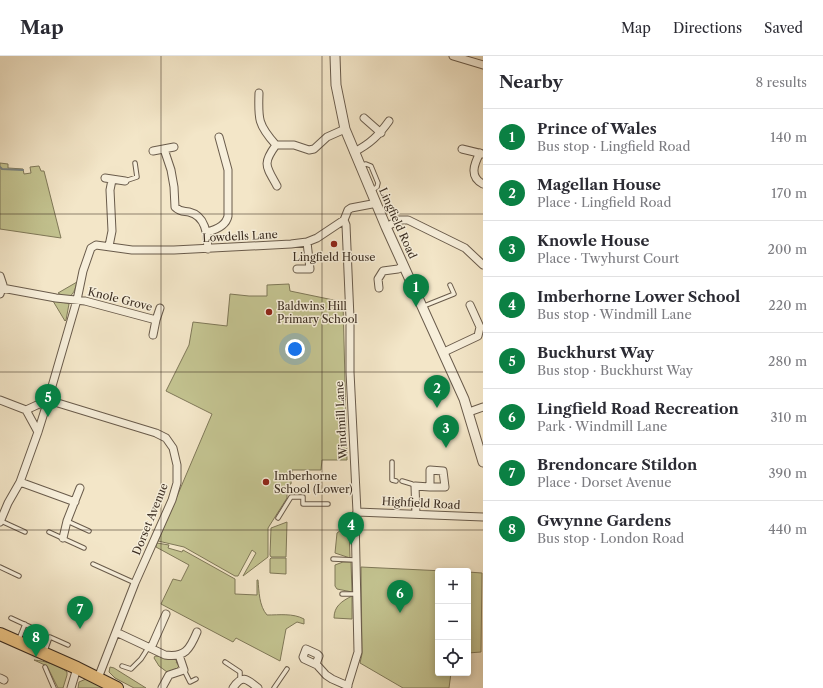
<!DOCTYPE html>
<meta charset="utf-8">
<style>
body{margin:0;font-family:"Libre Caslon Text",serif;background:#f7f7f7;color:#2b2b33}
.controls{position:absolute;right:12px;bottom:12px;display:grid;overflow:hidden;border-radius:4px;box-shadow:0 2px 6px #0003}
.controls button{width:36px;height:36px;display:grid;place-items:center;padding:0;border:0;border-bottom:1px solid #e1e1e2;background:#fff;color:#2b2b33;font:20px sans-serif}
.you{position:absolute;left:295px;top:293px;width:14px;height:14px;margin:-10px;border:3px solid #fff;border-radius:50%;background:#1a73e8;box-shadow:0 0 0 6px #1a73e833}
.badge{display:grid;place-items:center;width:26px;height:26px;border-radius:50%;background:#0b8043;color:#fff;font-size:13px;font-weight:700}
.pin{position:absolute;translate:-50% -33px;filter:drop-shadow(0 1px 2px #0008)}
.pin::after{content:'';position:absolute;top:21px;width:14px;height:12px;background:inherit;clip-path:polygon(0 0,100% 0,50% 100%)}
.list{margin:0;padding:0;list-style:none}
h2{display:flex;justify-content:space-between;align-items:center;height:52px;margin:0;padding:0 16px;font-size:17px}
h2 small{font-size:13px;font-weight:400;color:#7c7c81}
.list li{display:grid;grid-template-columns:26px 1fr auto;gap:12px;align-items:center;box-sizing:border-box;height:56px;padding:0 16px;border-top:1px solid #e1e1e2}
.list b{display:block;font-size:15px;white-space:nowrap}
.list p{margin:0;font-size:13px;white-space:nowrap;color:#7c7c81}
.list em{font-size:13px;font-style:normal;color:#7c7c81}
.icon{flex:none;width:22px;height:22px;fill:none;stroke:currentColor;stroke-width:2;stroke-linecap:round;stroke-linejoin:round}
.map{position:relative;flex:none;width:483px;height:632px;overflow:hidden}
header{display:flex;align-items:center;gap:24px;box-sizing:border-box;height:56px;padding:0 20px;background:#fff;border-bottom:1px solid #e1e1e2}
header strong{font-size:19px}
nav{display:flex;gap:22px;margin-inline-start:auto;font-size:14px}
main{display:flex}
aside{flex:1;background:#fff}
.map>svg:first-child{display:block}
.green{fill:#c3c390;stroke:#7f7858}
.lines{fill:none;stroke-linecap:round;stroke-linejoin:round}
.stream{stroke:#798381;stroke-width:2}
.service-casing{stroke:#695b4b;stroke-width:5.5}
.minor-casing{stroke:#695b4b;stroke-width:9}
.tertiary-casing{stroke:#695b4b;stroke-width:11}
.trunk-casing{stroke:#3b2d21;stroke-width:14}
.service{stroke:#f7efdb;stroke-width:3.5}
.minor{stroke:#f7efdb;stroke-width:7}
.tertiary{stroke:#f7efdb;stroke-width:9}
.trunk{stroke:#eac384;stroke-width:12}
.grid{fill:none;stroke:#3b2d21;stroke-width:1;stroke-opacity:0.55}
.poi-dot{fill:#8f2418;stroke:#f7efdb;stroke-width:1.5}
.labels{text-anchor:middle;stroke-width:3;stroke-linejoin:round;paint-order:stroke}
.street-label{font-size:11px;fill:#3b2d21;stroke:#f7efdb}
.poi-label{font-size:11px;fill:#3b2d21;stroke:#f7efdb;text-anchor:start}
</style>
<header>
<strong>Map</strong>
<nav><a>Map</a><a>Directions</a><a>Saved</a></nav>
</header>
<main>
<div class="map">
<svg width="483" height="632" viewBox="0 0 483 632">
<rect width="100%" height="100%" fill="#f3e6c8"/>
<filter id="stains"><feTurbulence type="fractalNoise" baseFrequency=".005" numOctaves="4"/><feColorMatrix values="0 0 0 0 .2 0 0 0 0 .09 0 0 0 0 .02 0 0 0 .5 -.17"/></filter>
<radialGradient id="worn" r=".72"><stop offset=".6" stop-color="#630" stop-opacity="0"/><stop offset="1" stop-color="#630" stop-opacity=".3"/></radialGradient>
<path class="green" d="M0 107 8 108V112L23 113 24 118 31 117 30 111 39 110 41 115H44L61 182 0 173Z
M77 226C74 238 71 245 58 237Z
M289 228 290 235 343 246 347 404H322L321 414H292L291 428H287V442L268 472V501L243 520 256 497 252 494 238 520H235L184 491 158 485 212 358 166 335 189 289 193 266 227 270 230 238 249 240H267V229Z
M53 245 67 247 69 248 66 264 65 265Z
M287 466 286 501H271L270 499 271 472Z
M349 473 350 502 335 497 337 477 341 474Z
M157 487 169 489 168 492 182 496 183 494 235 523V538L257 539V524H258C259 535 259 550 267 559 279 559 293 557 304 563V568L297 566 286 573 280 605 236 582 233 586 161 548 173 523 181 525 189 509 156 491Z
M271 502H286V518L270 517V503Z
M343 506H351L352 536 337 533 335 530V509Z
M361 511 444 515H438V617H451L449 632H403L360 607 362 598Z
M468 516 482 517 481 596 468 597Z
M352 540V563L334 562C334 550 342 545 352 540Z
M155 600 173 602 177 605 176 606 179 610 176 613 167 616 159 610 154 602Z
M34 604C45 605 59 609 67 616V619L63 632H58L47 610Z
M110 611 114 612 146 632H134L115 622 109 616Z
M86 623 107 632H78L79 626Z"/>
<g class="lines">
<path class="stream" d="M0 111 2 113 23 114"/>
<g class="service-casing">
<path id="service" d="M361 109 366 108 371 110 378 127 377 131 371 135
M125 125 137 121 135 107
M424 250 454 238 450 229
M392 406V424L396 425
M402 425 412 428 415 430
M278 462 291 441H303V448H328
M1 465 25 476
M67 465 89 475
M343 469H355
M49 476 84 492
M333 503 355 504
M93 508 135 527
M0 511 19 520
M342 538H356
M11 562 37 574
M19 583 25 568
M45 595 50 581 68 589
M225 606 240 616V624
M122 610 131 613 141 603 148 592
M45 611 54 632
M184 614 190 626 196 623
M274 632 287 613"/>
</g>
<g class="minor-casing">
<path id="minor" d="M453 0 483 9
M259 37C258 63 258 69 276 89H294L309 94 314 93 327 81 345 73
M364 62 381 77
M276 89C262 108 266 110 277 130
M164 93 171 114 174 131 175 151C180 156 183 155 189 156 206 160 207 178 208 193
M462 93 483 98
M153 95 174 91
M354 96C370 88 379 79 389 65
M480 97C474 108 469 121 483 128
M105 122 125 125
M344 164 346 169 350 262V316L357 456 355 460 358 596 347 632
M386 171 399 164H408L465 192 483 209
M207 176C215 174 226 170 228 160V114L219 81
M109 190 112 175 110 134 112 124
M297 213H310L307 186
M0 220 3 229 0 238
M2 232 56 242 85 245 156 264 160 252
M379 232 378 223 383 215 398 213 404 210
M153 279 156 264
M444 296 478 280 480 271 470 249
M0 344 26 354
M469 356 483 351
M38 376 26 354 48 344 156 377 166 382 173 392 177 409V427L172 444 135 527 98 622
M20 426 75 446
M357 456 483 461
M416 458 415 430 430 431V414L443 415 445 431H430
M0 466 8 447 20 426 38 376 48 344 77 244 83 215 91 192 96 189 132 194H174L291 188 307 186 317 182 344 164 348 154 351 152 372 148 376 146
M63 482 67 465 80 432
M116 576 165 599C185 602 190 593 197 576
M151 592 166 558
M316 608 319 600 317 598 306 593 303 601 304 603 317 609 326 619 332 623 348 630
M0 622 4 624
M71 632 77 612
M162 632 169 619 184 614 179 599
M233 632C242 618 247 623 258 632"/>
</g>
<g class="tertiary-casing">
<path id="tertiary" d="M335 0 336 29 345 73 386 171 464 343 483 406"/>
</g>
<g class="trunk-casing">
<path id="trunk" d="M0 578 77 612 117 632"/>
</g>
<use href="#service" class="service"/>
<use href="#minor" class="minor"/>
<use href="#tertiary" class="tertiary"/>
<use href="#trunk" class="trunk"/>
</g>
<path class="grid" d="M161 0V632M322 0V632M0 158H483M0 316H483M0 474H483"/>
<g class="poi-dot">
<circle cx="334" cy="188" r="4"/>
<circle cx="269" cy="256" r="4"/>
<circle cx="266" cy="426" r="4"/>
</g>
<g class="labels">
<g class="street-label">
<text transform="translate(398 167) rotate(66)" y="4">Lingfield Road</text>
<text transform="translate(240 180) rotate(-3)" y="4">Lowdells Lane</text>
<text transform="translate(120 243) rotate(14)" y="4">Knole Grove</text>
<text transform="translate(341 364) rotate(-93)" y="4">Windmill Lane</text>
<text transform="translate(421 447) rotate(3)" y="4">Highfield Road</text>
<text transform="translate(150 463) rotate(-68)" y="4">Dorset Avenue</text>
</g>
<g class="poi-label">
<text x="334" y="205" text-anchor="middle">Lingfield House</text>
<text x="277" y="254">Baldwins Hill<tspan x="277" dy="13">Primary School</tspan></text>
<text x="274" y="424">Imberhorne<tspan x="274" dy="13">School (Lower)</tspan></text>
</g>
</g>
<rect width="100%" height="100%" filter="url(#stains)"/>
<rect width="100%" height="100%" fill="url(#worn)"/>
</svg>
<div class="controls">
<button>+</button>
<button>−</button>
<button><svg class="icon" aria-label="locate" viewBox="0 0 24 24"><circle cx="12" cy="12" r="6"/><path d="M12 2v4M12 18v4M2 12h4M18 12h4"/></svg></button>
</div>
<div class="you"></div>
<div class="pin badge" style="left:416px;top:251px">1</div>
<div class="pin badge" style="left:437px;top:352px">2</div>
<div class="pin badge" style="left:446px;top:392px">3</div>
<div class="pin badge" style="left:351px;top:489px">4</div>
<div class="pin badge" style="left:48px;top:361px">5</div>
<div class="pin badge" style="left:400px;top:557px">6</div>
<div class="pin badge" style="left:80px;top:573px">7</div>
<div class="pin badge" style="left:36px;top:601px">8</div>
</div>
<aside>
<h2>Nearby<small>8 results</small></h2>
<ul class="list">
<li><span class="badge">1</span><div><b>Prince of Wales</b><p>Bus stop · Lingfield Road</p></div><em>140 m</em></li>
<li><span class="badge">2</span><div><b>Magellan House</b><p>Place · Lingfield Road</p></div><em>170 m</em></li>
<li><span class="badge">3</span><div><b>Knowle House</b><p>Place · Twyhurst Court</p></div><em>200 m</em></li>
<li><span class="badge">4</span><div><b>Imberhorne Lower School</b><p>Bus stop · Windmill Lane</p></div><em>220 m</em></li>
<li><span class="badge">5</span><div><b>Buckhurst Way</b><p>Bus stop · Buckhurst Way</p></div><em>280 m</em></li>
<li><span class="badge">6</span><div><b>Lingfield Road Recreation</b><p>Park · Windmill Lane</p></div><em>310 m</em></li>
<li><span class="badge">7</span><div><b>Brendoncare Stildon</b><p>Place · Dorset Avenue</p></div><em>390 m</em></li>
<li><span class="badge">8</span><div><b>Gwynne Gardens</b><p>Bus stop · London Road</p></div><em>440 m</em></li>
</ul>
</aside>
</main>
